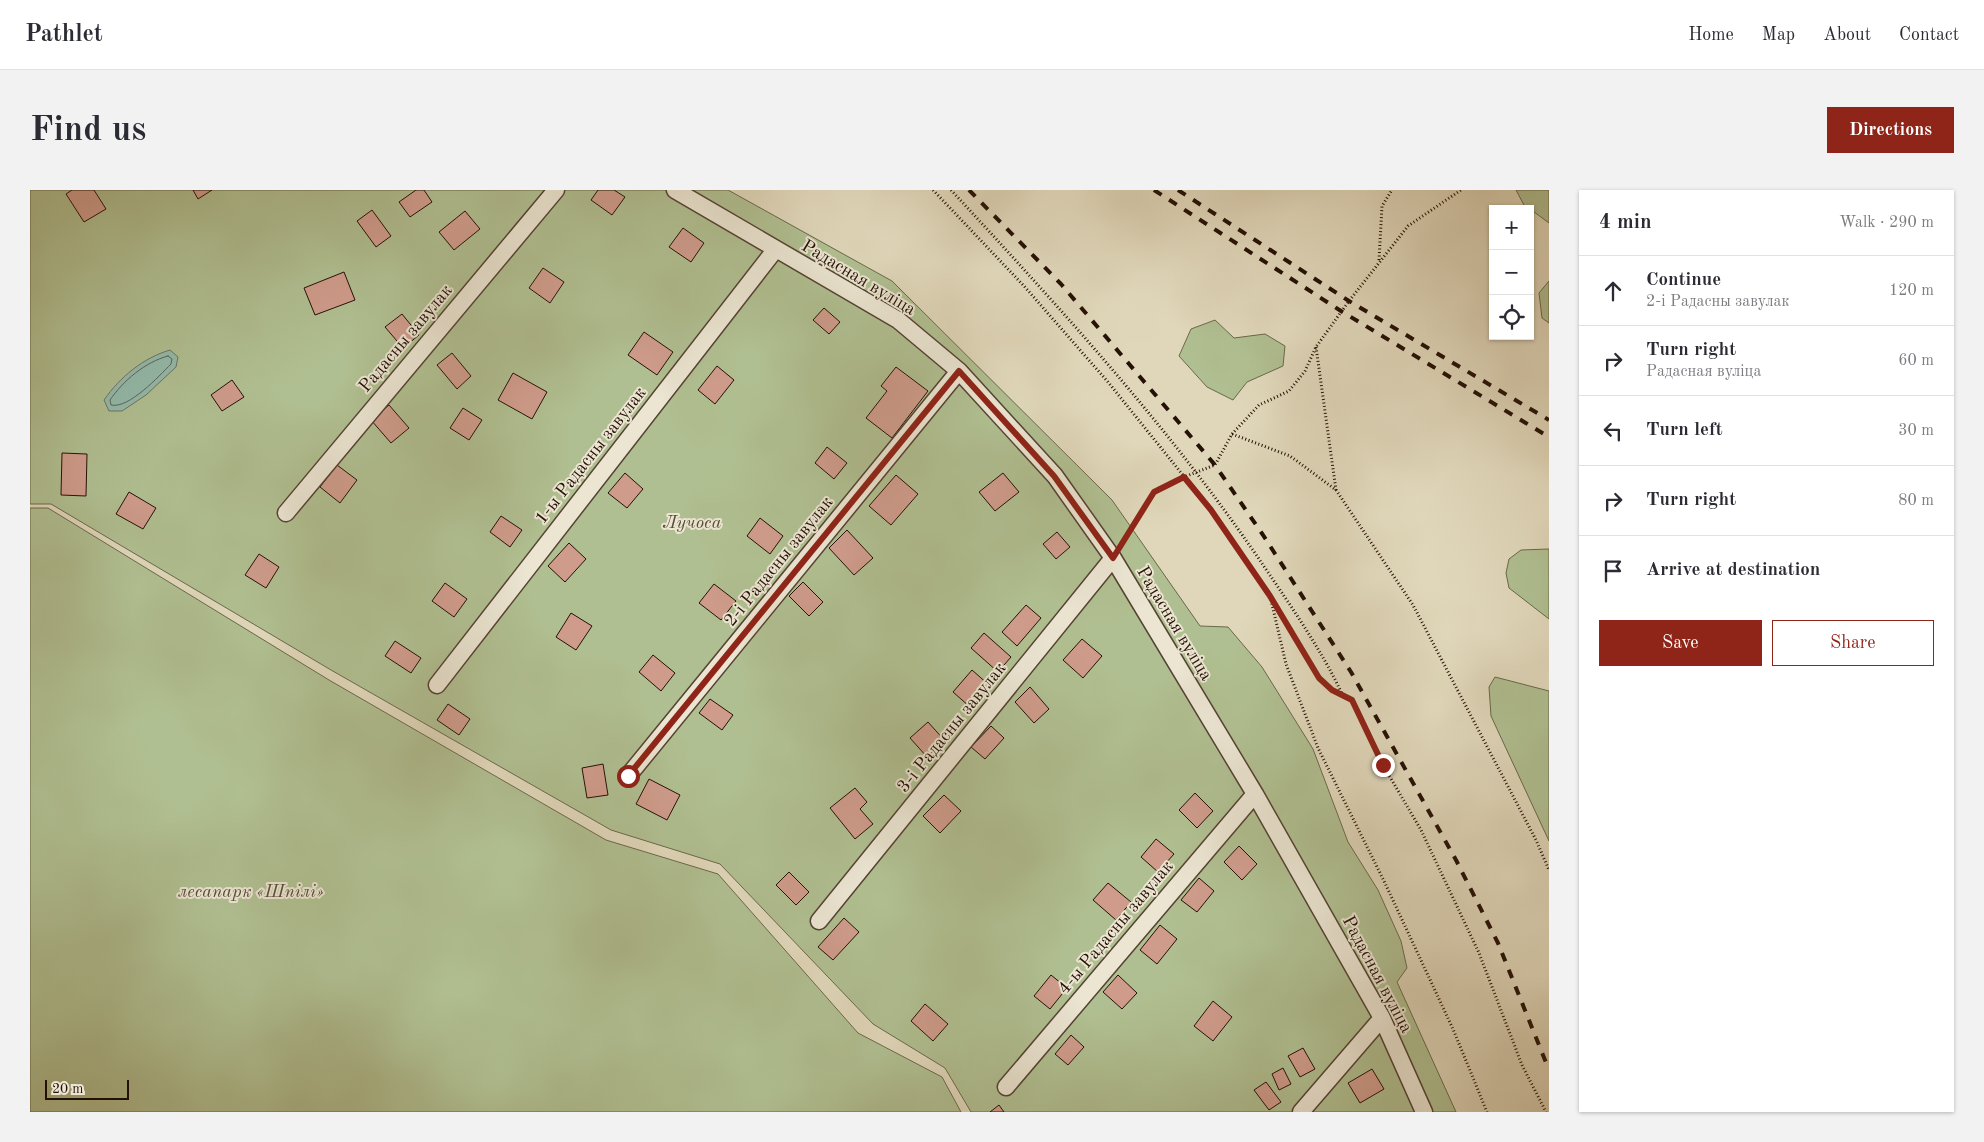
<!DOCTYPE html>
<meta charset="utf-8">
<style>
body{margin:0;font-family:"Old Standard TT",serif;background:#f2f2f3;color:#2b2b33}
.controls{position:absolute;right:15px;top:15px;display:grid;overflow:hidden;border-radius:0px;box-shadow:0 1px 4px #0004}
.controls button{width:45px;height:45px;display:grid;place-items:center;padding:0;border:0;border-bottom:1px solid #e1e1e2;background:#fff;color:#2b2b33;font:25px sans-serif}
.scale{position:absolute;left:15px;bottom:12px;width:84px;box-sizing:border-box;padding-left:5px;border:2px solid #251005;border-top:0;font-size:14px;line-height:18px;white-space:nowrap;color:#251005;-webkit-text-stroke:4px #ebe5d2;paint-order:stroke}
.stop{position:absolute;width:15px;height:15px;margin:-11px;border:4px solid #8f2418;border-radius:50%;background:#fff}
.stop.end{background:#8f2418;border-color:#fff;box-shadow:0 1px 5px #0008}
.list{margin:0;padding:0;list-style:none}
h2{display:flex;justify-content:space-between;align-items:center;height:65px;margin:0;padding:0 20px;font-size:21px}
h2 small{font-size:16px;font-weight:400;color:#7c7c81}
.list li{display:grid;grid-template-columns:32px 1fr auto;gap:15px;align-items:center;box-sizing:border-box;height:70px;padding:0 20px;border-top:1px solid #e1e1e2}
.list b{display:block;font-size:19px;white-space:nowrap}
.list p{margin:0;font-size:16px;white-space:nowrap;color:#7c7c81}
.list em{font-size:16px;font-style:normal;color:#7c7c81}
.actions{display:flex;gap:10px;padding:15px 20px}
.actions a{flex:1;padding:11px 0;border:1px solid #8f2418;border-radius:0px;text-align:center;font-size:18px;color:#8f2418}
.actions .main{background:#8f2418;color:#fff}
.icon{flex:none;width:28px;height:28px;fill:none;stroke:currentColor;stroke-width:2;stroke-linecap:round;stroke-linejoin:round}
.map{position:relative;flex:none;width:1519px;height:922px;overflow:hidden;border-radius:0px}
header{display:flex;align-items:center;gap:30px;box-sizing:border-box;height:70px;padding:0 25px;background:#fff;border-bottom:1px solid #e1e1e2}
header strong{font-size:24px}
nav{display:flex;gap:28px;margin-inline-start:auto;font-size:18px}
.intro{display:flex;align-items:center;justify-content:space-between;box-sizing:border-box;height:120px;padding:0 30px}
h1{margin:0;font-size:35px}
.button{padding:12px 22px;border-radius:0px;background:#8f2418;color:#fff;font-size:18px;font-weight:700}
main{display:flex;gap:30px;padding:0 30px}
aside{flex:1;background:#fff;border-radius:0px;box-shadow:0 1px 4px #0004}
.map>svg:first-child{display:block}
.green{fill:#b0bf91;stroke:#6a684b}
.water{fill:#94baab;stroke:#687669}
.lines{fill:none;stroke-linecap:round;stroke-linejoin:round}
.shore{stroke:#5c6558;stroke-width:1}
.building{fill:#cf9c8c;stroke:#251005}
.service-casing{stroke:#544232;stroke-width:19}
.path{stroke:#251005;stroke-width:3;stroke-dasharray:1 2.5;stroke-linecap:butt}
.service{stroke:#ebe5d2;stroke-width:16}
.rail{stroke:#251005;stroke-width:4;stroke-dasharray:9 9;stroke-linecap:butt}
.route{stroke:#8f2418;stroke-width:6}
.labels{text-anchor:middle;stroke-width:4;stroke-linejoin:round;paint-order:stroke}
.street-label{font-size:18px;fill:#251005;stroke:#ebe5d2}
.park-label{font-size:18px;font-style:italic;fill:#564d36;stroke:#ebe5d2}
</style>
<header>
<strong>Pathlet</strong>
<nav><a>Home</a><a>Map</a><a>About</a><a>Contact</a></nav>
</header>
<div class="intro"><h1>Find us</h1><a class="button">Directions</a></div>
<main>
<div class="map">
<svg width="1519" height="922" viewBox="0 0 1519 922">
<rect width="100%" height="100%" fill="#e0d7ba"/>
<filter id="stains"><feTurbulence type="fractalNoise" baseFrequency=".004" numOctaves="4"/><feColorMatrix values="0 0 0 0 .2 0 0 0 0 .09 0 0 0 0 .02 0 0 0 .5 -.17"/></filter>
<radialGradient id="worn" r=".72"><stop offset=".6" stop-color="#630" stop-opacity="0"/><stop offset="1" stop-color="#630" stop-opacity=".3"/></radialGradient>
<path class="green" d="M0 0H698L862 91 1082 310 1170 436 1198 437 1232 477 1283 559 1318 652 1348 700 1371 751 1377 778 1367 792 1426 922H941L915 878 843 834 690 674 581 640 301 480 21 314H0Z
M1486 0H1519V33L1500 19 1495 17Z
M1519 91V133L1512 128 1509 103Z
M1185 130 1204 148 1235 144 1255 156 1253 176 1217 192 1203 210 1177 197 1149 166 1161 139Z
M0 318H18L299 490 576 650 688 684 828 843 912 887 931 922H0Z
M1519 359V429L1479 398 1476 383 1479 369 1491 360Z
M1465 487 1519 501V651L1461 526 1459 497Z"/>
<path class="water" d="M140 160 148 167 146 177 116 205 92 221H79L74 210C90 187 113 168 140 160Z"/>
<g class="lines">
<path class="shore" d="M138 166 142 169 141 174C129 186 99 219 81 215L80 210C93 191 115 172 138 166Z"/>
</g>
<path class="building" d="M42 0H64L76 19 54 32 36 4Z
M163 0H182L168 9Z
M386 0H394L402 12 380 27 369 12Z
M568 0H584L595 7 582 25 561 10Z
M342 20 361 46 346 57 327 31Z
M435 21 450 39 424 60 409 42Z
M653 38 674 53 661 72 639 57Z
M513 78 534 92 520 113 499 98Z
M314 82 325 110 285 125 274 98Z
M794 118 810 132 799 144 783 130Z
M372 124 389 145 373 158 355 137Z
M614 142 643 162 627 185 598 165Z
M422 163 441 186 427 199 407 175Z
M687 176 704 190 685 214 668 200Z
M866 177 898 201 862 248 836 228 857 201 851 196Z
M483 183 517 202 502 229 468 210Z
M202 190 214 207 192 221 181 205Z
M359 215 379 238 361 253 341 230Z
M433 218 452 230 439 250 420 238Z
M797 257 817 273 804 289 785 273Z
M32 263 57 264 56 306 31 305Z
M307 275 327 290 310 313 290 297Z
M595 283 613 299 597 318 578 303Z
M973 283 989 302 965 321 949 302Z
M866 285 888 304 861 335 839 316Z
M99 302 126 318 113 339 86 324Z
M471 326 492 340 480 357 460 342Z
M730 328 753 346 740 364 717 346Z
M817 340 843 368 824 385 799 358Z
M1027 342 1040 357 1026 369 1013 354Z
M539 353 556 369 535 392 518 376Z
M229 364 249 377 236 398 215 385Z
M773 392 793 412 779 426 759 406Z
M415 393 437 409 424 427 402 411Z
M684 394 706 411 691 430 669 413Z
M996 415 1011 428 987 456 972 442Z
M541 423 562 436 546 460 526 447Z
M954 443 981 467 968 482 941 458Z
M1052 449 1072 466 1053 488 1033 470Z
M365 451 391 468 381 483 355 466Z
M623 465 645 483 631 501 609 482Z
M942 480 959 495 940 517 923 502Z
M1000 497 1019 519 1004 533 985 512Z
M680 509 703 525 692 540 669 523Z
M418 514 440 529 429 545 407 530Z
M898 532 915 551 897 567 880 548Z
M961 536 974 548 955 569 941 557Z
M573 574 578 605 557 608 552 578Z
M619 589 650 605 637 630 606 614Z
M825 598 837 612 830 619 843 634 825 649 800 618Z
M1165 603 1183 621 1167 638 1149 620Z
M914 605 931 621 910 643 893 626Z
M1126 649 1144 664 1128 682 1111 667Z
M1209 656 1227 674 1212 690 1194 672Z
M759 682 779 702 766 715 746 695Z
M1169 688 1184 701 1167 722 1151 710Z
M1078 693 1101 712 1086 730 1063 710Z
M814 728 829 742 803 770 788 757Z
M1130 735 1147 749 1127 774 1110 760Z
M1021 785 1037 798 1020 819 1004 806Z
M1088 785 1107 803 1092 819 1073 802Z
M1183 811 1202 827 1183 851 1164 836Z
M895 814 918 834 903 851 881 831Z
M1041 845 1054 857 1038 875 1025 864Z
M1273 858 1285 879 1270 887 1258 866Z
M1253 878 1261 894 1249 900 1242 884Z
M1342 879 1354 899 1330 913 1318 893Z
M1236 892 1251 912 1239 920 1224 900Z
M969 915 974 922H960Z"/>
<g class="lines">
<g class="service-casing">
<path id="service" d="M645 0 868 130 929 181 1025 286 1083 368 1225 604 1352 828 1394 922
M256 323 526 0
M407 495 745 60
M598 586 929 181
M789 731 1083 368
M976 897 1225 604
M1271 922 1352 828"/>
</g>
<path class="path" d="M903 0 994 96 1078 192 1181 320 1260 437 1289 489 1302 500 1322 510 1353 575 1391 640 1449 763 1492 875 1516 922
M921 0C1030 118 1138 236 1229 369 1256 409 1292 460 1312 504
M1349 70 1352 16 1362 0
M1286 157 1306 300
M1202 244 1229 215 1259 201 1275 181 1286 157 1319 111 1378 36 1431 0
M1095 349 1124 302 1154 287 1185 275 1202 244 1260 266 1306 300 1383 415 1506 650 1519 680
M1241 410 1256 474 1288 558 1354 691 1423 839 1457 922"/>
<use href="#service" class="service"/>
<path class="rail" d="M939 0 1031 94 1185 275 1233 345 1321 482 1426 670 1468 753 1519 880
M1124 0 1311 121 1519 247
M1148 0 1319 111 1519 230"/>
</g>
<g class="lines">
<path class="route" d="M598 586 929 181 1024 286 1083 368 1124 302 1154 287 1181 320 1240 406 1289 488 1302 500 1322 510 1353 575"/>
</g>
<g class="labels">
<g class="street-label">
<text transform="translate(829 87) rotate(31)" y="6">Радасная вуліца</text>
<text transform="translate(375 148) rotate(-50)" y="6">Радасны завулак</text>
<text transform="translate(560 265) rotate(-52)" y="6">1-ы Радасны завулак</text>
<text transform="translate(748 371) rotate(-51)" y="6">2-і Радасны завулак</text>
<text transform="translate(1145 433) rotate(59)" y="6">Радасная вуліца</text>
<text transform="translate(921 537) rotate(-51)" y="6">3-і Радасны завулак</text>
<text transform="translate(1085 737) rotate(-50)" y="6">4-ы Радасны завулак</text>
<text transform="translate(1348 784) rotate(62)" y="6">Радасная вуліца</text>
</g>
<g class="park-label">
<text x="662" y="338">Лучоса</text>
<text x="221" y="707">лесапарк «Шпілі»</text>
</g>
</g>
<rect width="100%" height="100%" filter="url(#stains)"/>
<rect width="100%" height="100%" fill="url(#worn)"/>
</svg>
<div class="controls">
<button>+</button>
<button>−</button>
<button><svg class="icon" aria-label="locate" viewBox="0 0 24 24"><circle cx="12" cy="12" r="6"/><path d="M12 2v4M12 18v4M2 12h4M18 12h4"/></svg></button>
</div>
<div class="scale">20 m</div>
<div class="stop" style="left:598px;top:586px"></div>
<div class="stop end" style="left:1353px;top:575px"></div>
</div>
<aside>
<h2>4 min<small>Walk · 290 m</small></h2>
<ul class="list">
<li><svg class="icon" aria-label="ahead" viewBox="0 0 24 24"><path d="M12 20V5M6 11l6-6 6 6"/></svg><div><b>Continue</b><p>2-і Радасны завулак</p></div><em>120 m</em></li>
<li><svg class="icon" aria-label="right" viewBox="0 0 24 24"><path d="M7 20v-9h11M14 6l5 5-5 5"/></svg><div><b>Turn right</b><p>Радасная вуліца</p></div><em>60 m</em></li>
<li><svg class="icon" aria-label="left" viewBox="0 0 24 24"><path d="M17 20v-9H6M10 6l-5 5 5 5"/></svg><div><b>Turn left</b></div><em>30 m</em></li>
<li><svg class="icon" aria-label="right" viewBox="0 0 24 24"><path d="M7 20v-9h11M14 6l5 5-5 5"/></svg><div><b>Turn right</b></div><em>80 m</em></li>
<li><svg class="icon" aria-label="arrive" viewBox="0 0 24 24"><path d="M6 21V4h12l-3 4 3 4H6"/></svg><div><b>Arrive at destination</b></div></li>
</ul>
<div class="actions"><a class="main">Save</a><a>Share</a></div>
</aside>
</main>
